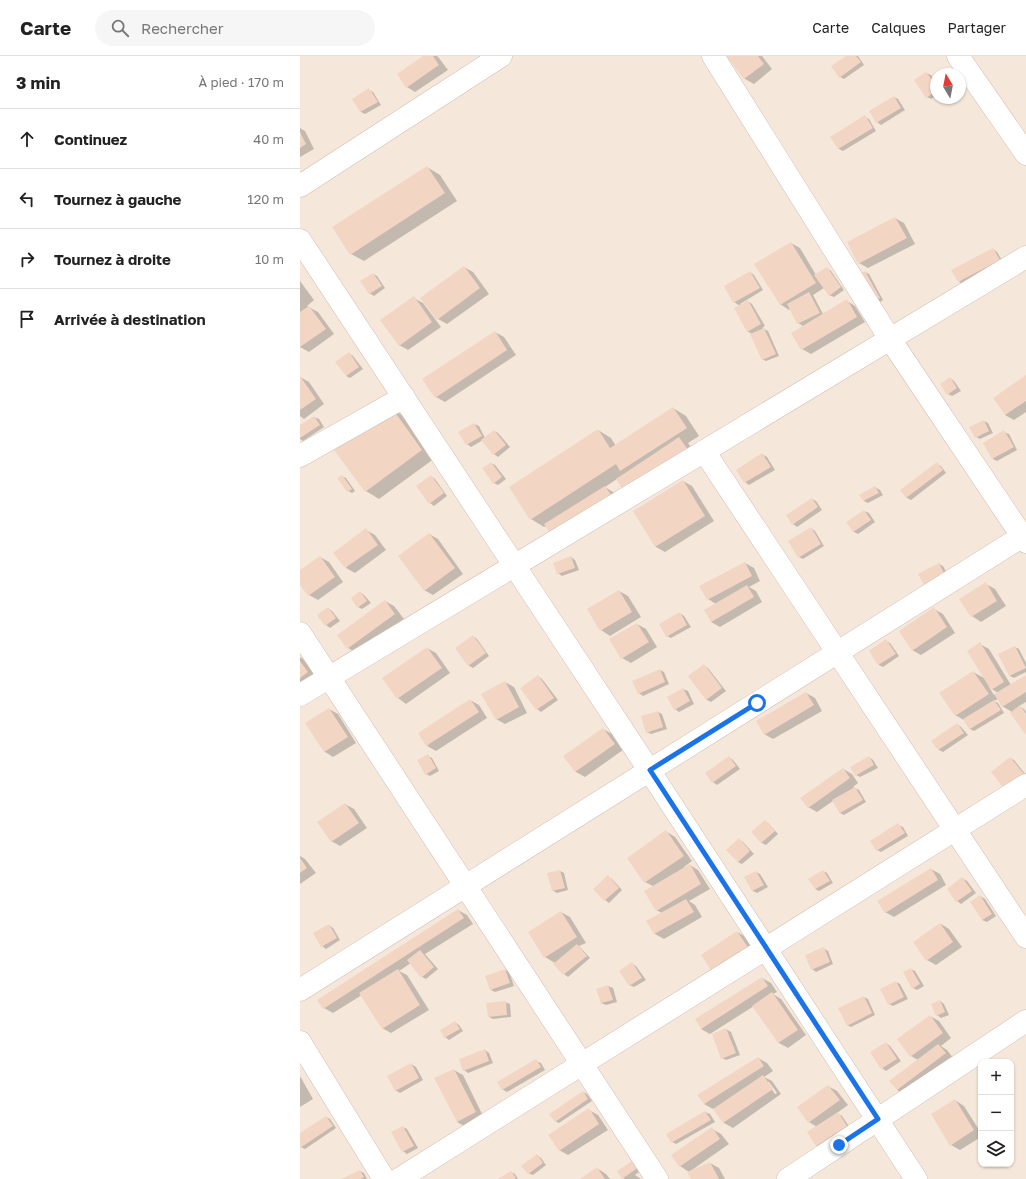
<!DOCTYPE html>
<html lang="fr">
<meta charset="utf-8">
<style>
body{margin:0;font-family:"Golos Text",sans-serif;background:#f6f6f6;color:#222}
.controls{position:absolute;right:12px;bottom:12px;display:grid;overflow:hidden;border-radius:8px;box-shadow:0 1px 3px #0004}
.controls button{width:36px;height:36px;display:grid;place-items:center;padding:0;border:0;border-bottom:1px solid #e0e0e0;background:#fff;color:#222;font:20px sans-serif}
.compass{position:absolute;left:630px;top:12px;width:36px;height:36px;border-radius:50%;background:#fff;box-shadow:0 1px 3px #0004;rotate:350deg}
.stop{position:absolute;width:12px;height:12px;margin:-9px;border:3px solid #1a73e8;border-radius:50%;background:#fff}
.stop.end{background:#1a73e8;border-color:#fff;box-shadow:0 1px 4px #0008}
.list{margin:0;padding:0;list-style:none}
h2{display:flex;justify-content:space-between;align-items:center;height:52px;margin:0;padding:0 16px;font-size:17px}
h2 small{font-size:13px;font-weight:400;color:#767676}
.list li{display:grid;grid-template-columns:26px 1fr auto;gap:12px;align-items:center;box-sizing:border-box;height:60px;padding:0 16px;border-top:1px solid #e0e0e0}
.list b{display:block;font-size:15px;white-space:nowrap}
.list em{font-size:13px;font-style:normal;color:#767676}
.icon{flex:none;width:22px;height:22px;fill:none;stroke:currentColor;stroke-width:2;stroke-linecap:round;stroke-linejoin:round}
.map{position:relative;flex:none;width:726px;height:1123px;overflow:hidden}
header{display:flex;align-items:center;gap:24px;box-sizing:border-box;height:56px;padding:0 20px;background:#fff;border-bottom:1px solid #e0e0e0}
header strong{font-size:19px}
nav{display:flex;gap:22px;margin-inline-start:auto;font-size:14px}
.search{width:280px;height:36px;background:#f6f6f6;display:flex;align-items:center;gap:10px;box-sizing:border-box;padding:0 14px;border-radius:22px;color:#767676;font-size:15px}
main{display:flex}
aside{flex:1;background:#fff}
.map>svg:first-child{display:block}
.residential{fill:#f5e8da;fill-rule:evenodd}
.shadow{fill:#0003;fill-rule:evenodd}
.building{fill:#f3d5c3}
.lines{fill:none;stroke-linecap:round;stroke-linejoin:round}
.minor-casing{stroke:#d1beb0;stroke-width:23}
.minor{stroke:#fff;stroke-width:22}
.route{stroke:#1a73e8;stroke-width:5}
</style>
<header>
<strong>Carte</strong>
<div class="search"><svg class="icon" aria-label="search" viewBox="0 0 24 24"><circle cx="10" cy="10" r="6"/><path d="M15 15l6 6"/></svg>Rechercher</div>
<nav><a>Carte</a><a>Calques</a><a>Partager</a></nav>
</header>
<main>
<aside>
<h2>3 min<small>À pied · 170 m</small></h2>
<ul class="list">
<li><svg class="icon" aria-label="ahead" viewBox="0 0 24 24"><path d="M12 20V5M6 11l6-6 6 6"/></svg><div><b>Continuez</b></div><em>40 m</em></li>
<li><svg class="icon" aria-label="left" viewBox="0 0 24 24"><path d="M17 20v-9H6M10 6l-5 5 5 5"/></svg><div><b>Tournez à gauche</b></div><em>120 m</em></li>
<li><svg class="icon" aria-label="right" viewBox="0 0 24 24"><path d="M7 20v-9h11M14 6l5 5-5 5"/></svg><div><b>Tournez à droite</b></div><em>10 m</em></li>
<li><svg class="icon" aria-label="arrive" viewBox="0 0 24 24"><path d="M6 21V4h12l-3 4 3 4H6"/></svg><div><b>Arrivée à destination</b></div></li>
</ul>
</aside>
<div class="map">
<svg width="726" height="1123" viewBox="0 0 726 1123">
<rect width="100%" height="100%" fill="#fdf6ec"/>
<path class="residential" d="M0 0H726V1123H0ZM636 18H660V42H636ZM681 1006H711V1108H681Z"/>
<path class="shadow" d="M125 0H137L139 2 148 14 115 36 107 31Z
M430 0H462L472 13 454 28 445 23 428 1Z
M547 0H558L564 9 544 23 540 21Z
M626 17 631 19 636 27V40L631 43 627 41Z
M69 34 73 36 81 49 65 58 61 56 53 44Z
M594 41 598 43 605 54 581 69 577 66Z
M565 61 569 63 576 75 543 95 539 93 532 81Z
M0 72 5 75 14 93 0 101Z
M127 111 140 119 157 145 64 205 51 198Z
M595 162 604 167 615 188 568 212 559 207Z
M491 187 500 192 516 219 527 212 531 215 544 234 534 241 529 239 524 232 513 239 523 258 547 245 555 250 565 266 511 298 502 293 503 270 498 267 491 253 489 254 480 248Z
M693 193 697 196 703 206 663 228 659 226Z
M164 211 173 216 189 238 147 268 138 263Z
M450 216 454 219 463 234 440 248 441 249 448 245 452 248 465 270 462 272 468 275 479 300 466 305 462 303 452 278 447 275 440 250 434 246Z
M565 216 569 218 583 244 577 248Z
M73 218 77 220 85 232 74 240 69 237Z
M0 225 14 244 7 250 18 256 34 278 9 296 0 291Z
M114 242 123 247 141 271 108 294 99 289Z
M195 276 204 281 216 299 145 346 136 341Z
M49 297 53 300 63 313 50 322 46 320Z
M726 320V356L714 364 705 359Z
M0 321 9 326 24 348 4 363 0 360Z
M650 322 654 325 661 335 652 340 648 338Z
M373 352 386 360 399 380 388 387 396 399 317 423 305 431 313 436 321 448 244 471 231 463 298 374 311 382 316 390Z
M92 353 105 361 135 402 79 443 66 435Z
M14 361 19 363 24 371 3 385 0 383V370Z
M684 365 688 367 693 377 680 383 676 381Z
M174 368 179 370 185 382 194 375 198 377 210 391 198 401 194 398 183 384 171 391 167 388 160 376Z
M704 376 709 378 717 394 697 405 693 403 684 387Z
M462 398 467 401 475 414 449 429 445 426 437 414Z
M191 407 195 409 206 423 198 429 194 427Z
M637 408 641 410 646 417 611 444 607 442 602 435Z
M42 420 46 422 55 435 52 437 48 435Z
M131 420 135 423 147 440 134 450 130 447 117 430Z
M383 425 392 430 414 465 365 496 356 491 334 456Z
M575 431 580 434 583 439 568 447 564 445 561 439Z
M512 443 516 445 522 454 497 471 493 468Z
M564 455 569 457 575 466 558 478 554 476 548 467Z
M511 472 515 475 524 490 503 503 499 501Z
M66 474 75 479 86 494 55 517 46 512Z
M129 478 138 483 163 518 133 539 124 534Z
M20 501 29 506 43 526 18 544 9 539 0 527V516Z
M271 501 275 504 279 514 262 520 258 517Z
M445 507 454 512 460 525 449 531 456 535 462 546 420 571 411 566 416 548 408 543Z
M639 508 643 510 649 521 630 532Z
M686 528 695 533 706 550 681 566 672 560Z
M319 535 328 540 341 561 310 580 301 574Z
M60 536 64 539 71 547 62 553 58 551Z
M85 545 94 550 104 563 57 597 48 592Z
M28 552 32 555 40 565 30 572 26 569Z
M634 553 643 558 655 577 621 599 612 594Z
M380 557 384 560 391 571 371 582 367 580Z
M337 568 346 573 357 591 331 607 322 602Z
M173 580 177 583 189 600 173 612 168 609Z
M586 585 590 587 599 600 583 611 579 609 570 595Z
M680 588 689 593 711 629 726 620V646L719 650 724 653 726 656V677L712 656 702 650 698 643 694 645 698 647 704 657 674 675 670 673 664 664 655 659 673 616 686 623ZM689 631 698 637 694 639Z
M715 591 719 593 726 607V616L714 622 710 620 699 599Z
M127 592 136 597 150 617 106 648 98 642Z
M0 601 3 603 16 621 0 633Z
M404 610 408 612 426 635 411 646 407 644 389 621Z
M360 614 364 616 369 628 343 640 339 637Z
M238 620 242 623 258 644 241 656 237 653Z
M205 626 214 631 227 657 205 668 196 663Z
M383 633 388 635 394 648 379 656 375 653Z
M506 637 515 642 522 655 473 683 464 678Z
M170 644 179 649 187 662 136 695 127 690Z
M29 653 38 658 56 687 33 701 25 696 6 667Z
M358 656 362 658 367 673 351 678 347 676Z
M657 668 661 671 668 679 643 696 639 694 633 685Z
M303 673 312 678 323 694 285 721 276 716 265 700Z
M128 700 132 702 139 715 130 720 126 718Z
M429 701 433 704 440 713 417 729 413 726Z
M569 701 573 704 578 712 560 721 556 719Z
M710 702 714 704 726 719 709 734Z
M543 713 552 718 558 727 553 731 559 734 566 746 544 759 540 757 533 745 517 756 508 751Z
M45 748 54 753 67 772 40 790 31 785Z
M465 765 469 768 478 778 466 789 462 787 453 776Z
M598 769 603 771 608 780 581 796 577 794Z
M367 776 375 781 392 805 384 811V812L390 809 398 814 410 833 389 845 395 849 402 861 364 883 355 878 348 865 362 857 356 854 353 830 345 826Z
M439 784 443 786 454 798 442 808 438 806Z
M0 800 5 803 16 817 0 828Z
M631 813 640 818 646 829 594 861 585 856Z
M260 815 264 817 268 834 257 837 252 834Z
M523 815 527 817 533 827 519 835 515 833Z
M456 816 460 818 468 831 457 837 453 835 446 822Z
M308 821 312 823 322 834 309 847 305 844Z
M662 822 667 825 676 837 661 848 657 845Z
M680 840 685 843 696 860 687 866 682 864Z
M158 854 167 859 173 868 125 898 138 913 126 923 122 921 111 907 99 915 107 919 129 954 91 977 82 972 62 939 33 957 24 952 19 944Z
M261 856 270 861 286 887 279 890 290 902 268 921 264 918 255 907 245 901Z
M641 868 649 873 662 891 636 909 627 904Z
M29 869 33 872 40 884 26 893 22 890Z
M437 876 446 881 457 898 402 899Z
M523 892 528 895 533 908 516 916 512 913Z
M332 908 336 910 346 924 334 931 329 929Z
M611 913 615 915 624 930 617 934 613 932Z
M205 914 209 916 214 930 195 936 191 934Z
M462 922 471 927 477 936 473 938 481 943 506 979 488 992 479 987 454 950 410 978 401 973Z
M596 926 600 928 608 943 593 950 589 948Z
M308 930 313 932 317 946 306 949 301 947 298 933Z
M564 941 568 943 575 959 551 971 547 969Z
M640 945 644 948 649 959 641 962 637 959Z
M205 946 210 948 211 961 193 963 189 961Z
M630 960 639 965 651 982 641 990 647 994 654 1003 606 1039 597 1034 618 1004 611 1000Z
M155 966 159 969 163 975 149 984 145 981Z
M426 973 431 976 440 999 426 1004 422 1002Z
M586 987 590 990 601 1005 586 1015 582 1012Z
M185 994 189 997 193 1007 168 1017 164 1014Z
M458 1002 467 1007 473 1015 464 1021 472 1025 481 1038 433 1072 424 1067 414 1052 413 1053 404 1048ZM467 1026H469L477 1037 475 1038Z
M236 1005 241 1007 245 1014 207 1036 202 1033Z
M111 1008 116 1011 123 1024 100 1037 95 1034Z
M154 1014 163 1019 184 1062 166 1071 157 1066Z
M0 1020 13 1043 0 1051Z
M528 1030 537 1035 548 1049 537 1057 542 1060 550 1072 521 1092 516 1089 517 1071 509 1066Z
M283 1036 287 1038 292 1045 259 1067 255 1065Z
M655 1044 664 1050 681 1077V1081L660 1094 651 1089Z
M289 1054 298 1059 308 1074 268 1099 259 1094Z
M405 1056 410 1058 415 1066 376 1088 372 1086Z
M26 1061 30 1063 36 1072 5 1093 1 1091 0 1089V1078Z
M103 1071 107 1073 118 1092 107 1098 103 1095Z
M412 1073 421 1078 429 1088 389 1116 380 1110Z
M237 1099 241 1102 246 1109 233 1119 228 1117Z
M338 1102 346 1111 335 1119 341 1123H325L323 1122Z
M410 1107 419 1112 425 1123H392L389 1117Z
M297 1112 306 1118 310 1123H282Z
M60 1115 64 1117 67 1123H43Z
M211 1116 215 1118 218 1123H200Z"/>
<path class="building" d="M123 0H133L139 9 106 32 97 18Z
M428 0H458L464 8 444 23 427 1Z
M546 0H556L561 6 539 22 531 10Z
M626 16 636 29V35L626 42 614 24Z
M69 32 78 46 60 56 52 43Z
M594 40 601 52 576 67 569 55Z
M565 59 573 72 538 93 530 81Z
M0 76 6 88 0 92Z
M127 110 145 137 50 199 32 171Z
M595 161 607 182 558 208 547 186Z
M491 186 516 227 480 249 454 208Z
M693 192 700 204 658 226 651 214Z
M164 210 180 232 137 264 120 242Z
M527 211 541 231 529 240 514 219Z
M450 215 460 232 433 247 424 230Z
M565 215 580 242 572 246 557 219Z
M73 217 82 230 69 238 60 225Z
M509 236 520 257 497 268 487 248Z
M114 240 132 266 99 290 80 264Z
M547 243 557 261 501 294 491 277Z
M448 244 461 268 447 276 434 252Z
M9 250 26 273 0 291V256Z
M464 272 476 298 462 304 450 278Z
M195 275 207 294 135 342 122 323Z
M49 296 59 311 46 320 35 306Z
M726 319V345L705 359 693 342Z
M0 320 16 343 0 354Z
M650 321 657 332 647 339 640 328Z
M373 351 387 372 320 415 316 408 230 464 209 431 298 373 310 392Z
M92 352 122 394 65 436 34 394Z
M14 360 20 369 0 382V369Z
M684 364 689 375 675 382 669 371Z
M174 367 182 380 166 389 158 376Z
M194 374 206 389 193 399 181 384Z
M704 374 714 391 692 403 683 387Z
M379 381 388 394 325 437 316 423Z
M462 397 471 411 444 427 436 414Z
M191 406 202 421 193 428 182 412Z
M637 406 643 414 606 442 600 434Z
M42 419 52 433 47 436 37 422Z
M131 419 144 437 129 448 116 430Z
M383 424 405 460 355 491 333 455Z
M305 430 313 442 252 481 244 468Z
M575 430 579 437 563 445 559 439Z
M512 442 518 451 492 469 486 459Z
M564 454 571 464 553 476 546 466Z
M511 471 521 488 498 502 488 485Z
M66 472 78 489 45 512 33 497Z
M129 477 155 512 124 535 98 500Z
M20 500 35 521 8 540 0 529V514Z
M271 500 275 512 257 518 253 507Z
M445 506 452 520 407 544 399 530Z
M639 507 645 519 625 531 618 518Z
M686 526 697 545 671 561 659 543Z
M447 529 454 541 411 566 404 554Z
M319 534 332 556 300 575 287 553Z
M60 535 67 545 57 552 51 542Z
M85 544 95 558 47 593 37 579Z
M28 551 36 562 25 570 17 559Z
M634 551 647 571 612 595 599 575Z
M380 556 387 569 366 581 359 568Z
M337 567 349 586 321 603 309 583Z
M173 579 186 597 168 610 155 592Z
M586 583 596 598 578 609 569 595Z
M680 586 704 626 691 634 667 595Z
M715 590 726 612 709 620 698 598Z
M127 591 142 612 97 643 82 622Z
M0 605 8 616 0 622Z
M404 608 422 632 406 644 388 620Z
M360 613 365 626 338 638 332 625Z
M673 615 689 638 655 660 639 637Z
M238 619 254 642 236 654 220 632Z
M726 619V636L702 651 694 638Z
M205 625 219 651 196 664 181 638Z
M383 632 390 645 374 654 367 641Z
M506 636 514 649 464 679 456 665Z
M170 643 179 656 126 690 118 677Z
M694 644 701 654 670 673 663 663Z
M720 649 726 658V679L710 657Z
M29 652 48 681 24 696 5 667Z
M358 655 363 671 346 677 341 660Z
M657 667 664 677 638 694 631 685Z
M303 672 315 688 275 716 263 700Z
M128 698 136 712 125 719 117 704Z
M429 700 436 710 412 727 405 717Z
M569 700 574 709 555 720 550 711Z
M710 701 724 718 704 733 691 716Z
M543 712 550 722 508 752 500 742Z
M555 731 563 744 540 757 532 744Z
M45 747 59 767 31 786 17 766Z
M465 764 475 775 461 787 451 776Z
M598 767 605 777 576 795 570 785Z
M366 774 384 800 344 827 327 802Z
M439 782 450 795 438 806 426 794Z
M0 802 7 812 0 817Z
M390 808 401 828 356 855 344 835Z
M631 812 638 824 585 857 577 845Z
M260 814 265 832 252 835 247 817Z
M523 814 530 825 515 833 508 823Z
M456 815 464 829 452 835 444 821Z
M308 819 319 832 304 845 293 833Z
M662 821 672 835 656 846 647 833Z
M680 839 692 858 682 864 670 846Z
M386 843 394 856 354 878 346 865Z
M158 853 164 862 23 953 17 944Z
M261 855 277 881 244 902 228 876Z
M640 867 653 886 626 905 613 886Z
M29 868 37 882 21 891 13 877Z
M437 875 449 893 413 917 401 899Z
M277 888 287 900 263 919 253 908Z
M524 891 530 906 511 914 505 899Z
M120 894 134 911 121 922 107 904Z
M332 906 342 922 329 930 319 915Z
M611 912 620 928 612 933 603 916Z
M98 913 120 949 82 973 59 937Z
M205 913 210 927 190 934 185 920Z
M462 921 468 930 401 973 395 963Z
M596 925 604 941 588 949 580 933Z
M308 929 313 944 301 947 296 933Z
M472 936 498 974 478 987 452 950Z
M564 940 572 957 547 970 538 952Z
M640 944 645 956 636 960 631 948Z
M206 945 207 959 188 961 186 947Z
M630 959 643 977 610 1001 597 983Z
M155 965 160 973 144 982 140 974Z
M426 972 436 997 421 1003 412 978Z
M586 986 597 1003 581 1013 570 996Z
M638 988 646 997 597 1034 589 1025Z
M185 993 189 1005 163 1015 159 1003Z
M458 1001 464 1010 404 1048 397 1039Z
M236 1003 241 1011 202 1034 197 1026Z
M111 1007 119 1022 95 1035 87 1020Z
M154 1013 176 1056 157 1066 134 1022Z
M463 1019 473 1033 423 1067 413 1053Z
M528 1029 540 1044 508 1067 497 1051Z
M283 1035 288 1043 255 1066 249 1058Z
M655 1043 674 1074 650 1090 631 1058Z
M289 1052 299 1068 259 1095 248 1079Z
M405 1055 411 1064 371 1087 366 1078Z
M538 1056 547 1070 516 1090 507 1076Z
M26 1060 33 1070 0 1092V1077Z
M103 1070 114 1090 102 1096 91 1076Z
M412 1071 420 1083 379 1111 371 1099Z
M237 1098 243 1107 228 1118 221 1110Z
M338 1101 343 1108 322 1123 317 1115Z
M410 1106 419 1123H391L387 1116Z
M297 1111 305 1123H280Z
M60 1114 64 1121 61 1123H41Z
M211 1115 216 1122 214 1123H198Z"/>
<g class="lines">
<g class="minor-casing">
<path id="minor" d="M413 0 590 283 726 486
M658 0 726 98
M0 130 201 0
M0 184 349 714 616 1123
M404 395 726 881
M0 400 104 341
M0 577 357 1123
M0 639 726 201
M0 934 726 478
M0 986 84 1123
M99 1123 726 729
M488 1123 726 965"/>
</g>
<use href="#minor" class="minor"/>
</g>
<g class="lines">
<path class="route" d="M457 647 350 714 578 1063 539 1089"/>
</g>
</svg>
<div class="controls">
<button>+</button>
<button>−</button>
<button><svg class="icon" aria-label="layers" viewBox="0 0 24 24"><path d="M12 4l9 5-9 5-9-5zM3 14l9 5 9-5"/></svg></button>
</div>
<svg class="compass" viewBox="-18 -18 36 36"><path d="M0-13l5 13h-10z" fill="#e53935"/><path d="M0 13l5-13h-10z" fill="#767676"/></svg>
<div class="stop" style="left:457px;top:647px"></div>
<div class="stop end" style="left:539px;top:1089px"></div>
</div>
</main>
